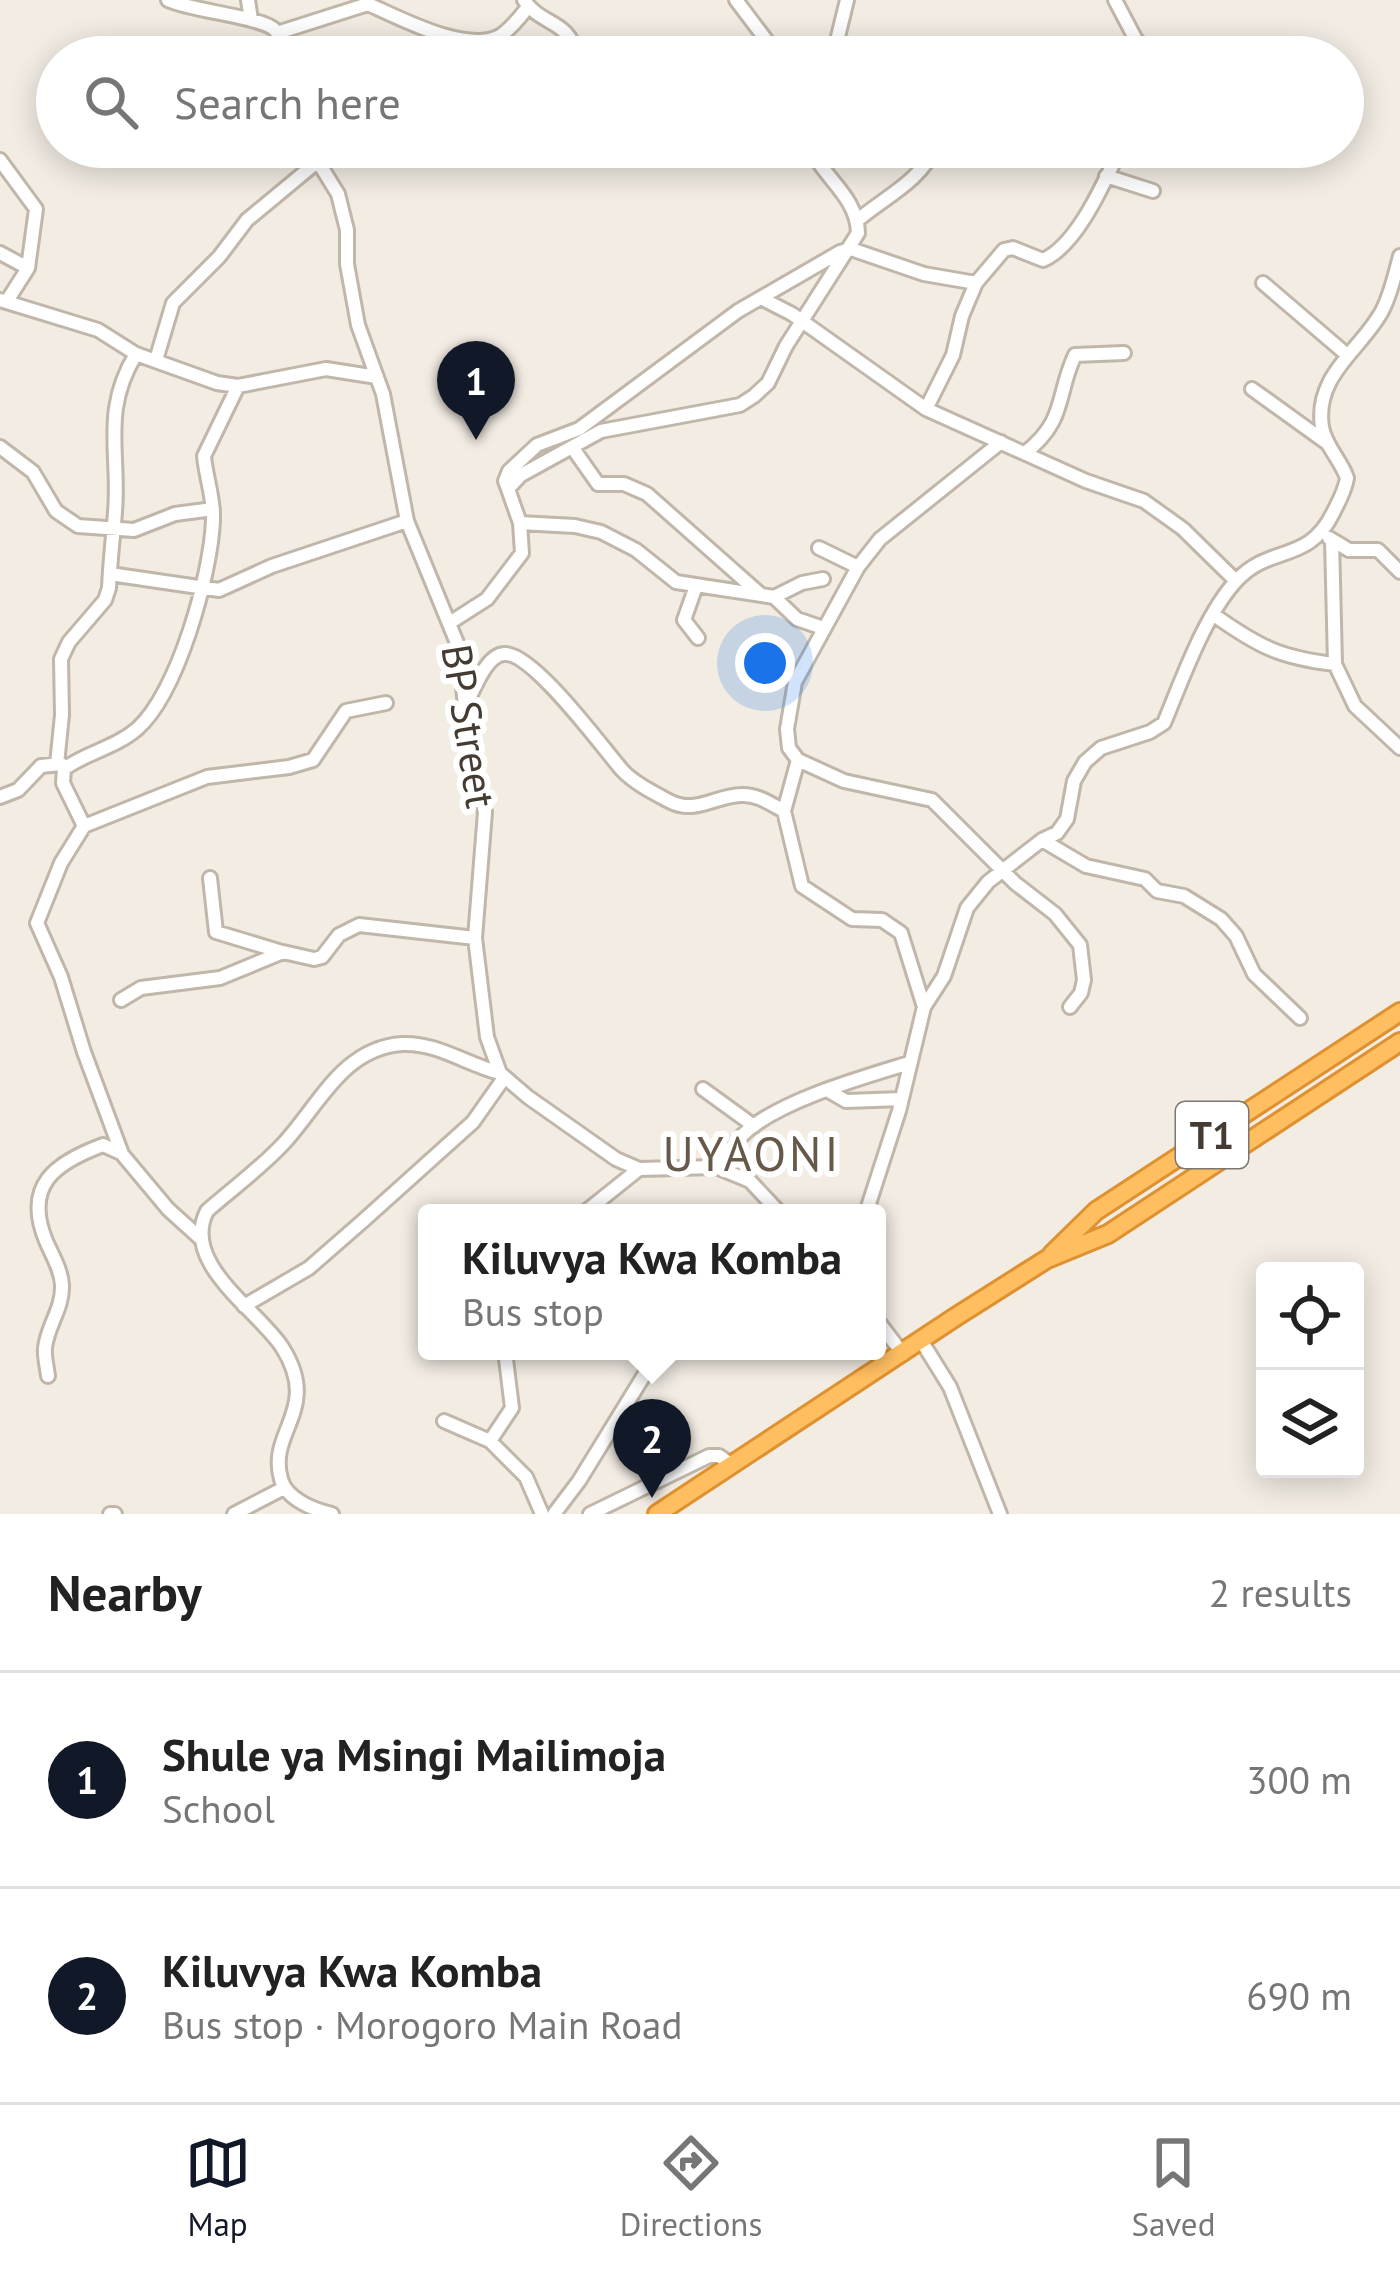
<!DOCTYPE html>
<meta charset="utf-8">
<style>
body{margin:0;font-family:"PT Sans",sans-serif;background:#f2f2f2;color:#222}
.controls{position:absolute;right:36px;bottom:36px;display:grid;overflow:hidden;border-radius:12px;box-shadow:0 6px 30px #0003}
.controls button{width:108px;height:108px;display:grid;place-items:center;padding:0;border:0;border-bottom:3px solid #e0e0e0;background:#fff;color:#222;font:60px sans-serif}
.you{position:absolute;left:765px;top:663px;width:42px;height:42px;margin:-30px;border:9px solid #fff;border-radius:50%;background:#1a73e8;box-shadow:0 0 0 18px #1a73e833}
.badge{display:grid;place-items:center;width:78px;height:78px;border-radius:50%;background:#111827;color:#fff;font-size:39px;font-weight:700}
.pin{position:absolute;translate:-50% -99px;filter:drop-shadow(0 3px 6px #0008)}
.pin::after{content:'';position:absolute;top:63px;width:42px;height:36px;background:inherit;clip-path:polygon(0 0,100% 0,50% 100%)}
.popup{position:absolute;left:418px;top:1204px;width:468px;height:156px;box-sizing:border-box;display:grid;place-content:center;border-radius:12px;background:#fff;filter:drop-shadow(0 3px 9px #0005);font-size:39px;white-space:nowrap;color:#767676}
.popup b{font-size:45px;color:#222}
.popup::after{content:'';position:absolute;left:50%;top:100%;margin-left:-24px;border:24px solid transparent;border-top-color:#fff}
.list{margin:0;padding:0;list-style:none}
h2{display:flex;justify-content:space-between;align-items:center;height:156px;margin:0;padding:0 48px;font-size:51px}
h2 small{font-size:39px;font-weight:400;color:#767676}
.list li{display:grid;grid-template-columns:78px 1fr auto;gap:36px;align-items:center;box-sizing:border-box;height:216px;padding:0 48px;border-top:3px solid #e0e0e0}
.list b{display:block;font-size:45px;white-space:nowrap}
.list p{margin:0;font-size:39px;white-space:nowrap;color:#767676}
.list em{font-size:39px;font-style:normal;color:#767676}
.icon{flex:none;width:66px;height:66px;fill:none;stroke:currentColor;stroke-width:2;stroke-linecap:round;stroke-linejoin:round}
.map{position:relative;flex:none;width:1400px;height:1514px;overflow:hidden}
.search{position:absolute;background:#fff;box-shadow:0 6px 30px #0003;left:36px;right:36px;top:36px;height:132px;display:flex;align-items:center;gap:30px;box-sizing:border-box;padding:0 42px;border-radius:66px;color:#767676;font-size:45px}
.sheet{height:588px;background:#fff}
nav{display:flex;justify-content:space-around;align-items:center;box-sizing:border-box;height:168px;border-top:3px solid #e0e0e0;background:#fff;font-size:33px;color:#767676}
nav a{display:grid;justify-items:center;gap:6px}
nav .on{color:#111827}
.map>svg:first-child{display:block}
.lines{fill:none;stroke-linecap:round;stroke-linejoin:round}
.minor-casing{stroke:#c0b6a9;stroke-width:18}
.highway-casing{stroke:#df9130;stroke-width:22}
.minor{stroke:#fff;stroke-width:12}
.highway{stroke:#ffbf61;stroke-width:16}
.labels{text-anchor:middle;stroke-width:12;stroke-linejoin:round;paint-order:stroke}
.shield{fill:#fff;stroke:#7c7670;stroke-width:3}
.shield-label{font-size:39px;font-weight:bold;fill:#443c33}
.street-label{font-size:42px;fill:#443c33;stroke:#fff}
.quarter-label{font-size:48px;letter-spacing:3px;fill:#67594a;stroke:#fff}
</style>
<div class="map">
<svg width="1400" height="1514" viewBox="0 0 1400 1514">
<rect width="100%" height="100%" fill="#f2ece3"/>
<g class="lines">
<g class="minor-casing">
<path id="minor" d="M168 0C192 11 263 17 275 30 281 36 284 49 288 57
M248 0 251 20
M524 0C542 27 569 18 577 57
M736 0 779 57
M1115 0 1135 38 1151 57
M277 33 368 4C400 18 466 54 500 36 511 29 520 17 528 7
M833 57 847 0
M1013 57 1017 55
M309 147 338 194 347 230V264L358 325 383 394 407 521 459 648 470 754 485 812 475 938 487 1037 500 1073 528 1097 616 1159 639 1169 716 1167 750 1181 780 1213
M0 160 36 209 28 268 7 301
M1106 176 1153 191
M858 220C885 197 921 181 935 147
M0 253 28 268
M1263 283 1346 354
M761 298 792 314 926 409 1086 481 1144 501 1183 529 1236 581
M0 300 98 330 136 354 217 383 238 386 326 369 377 377
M156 360 173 303 219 257 247 220 317 162
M1252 389 1327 443
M926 409 953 355 962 316 976 283 1004 250 1013 248 1043 260C1078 245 1105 180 1121 147
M0 447 33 472 56 511 78 526 134 530 175 514 213 509
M572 447 598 484H624L647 494 760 594
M1025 453C1067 420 1056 395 1075 355L1124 353
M508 489 505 481 509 471 537 445 579 429 738 311 840 252 851 249 924 274 976 283
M520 523 575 526 601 532 636 550 676 582 774 597 797 619 823 628
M1329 538 1349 550H1378L1400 572
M1332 540 1335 664
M819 548 858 567
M110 574 219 590 272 566 407 521
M696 586 684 620 698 638
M774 597 802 583 823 579
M1214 615C1259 647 1281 658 1335 664L1355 706 1400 748
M451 622 487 599 522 553 520 523 508 489 521 475 601 431 740 405 754 396 768 383 786 346 858 233C857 196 823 178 810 147
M466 704C474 690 486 655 504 654 532 651 603 748 622 770 634 783 654 793 669 801 695 815 714 796 741 795 757 794 771 804 784 811L802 886 852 919 882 920 901 933 924 1007
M798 760 844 781 932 800 1015 883 1055 914 1080 945 1084 980 1081 993 1070 1007
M57 764 62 715 61 659 69 642 105 600 109 588C110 563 113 538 115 512 120 453 101 411 136 354
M0 797 18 790 41 766 61 764
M784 811 798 760 789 748 787 729 795 682 858 567 880 539 1001 442
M84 826 63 783 64 769C85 753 115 748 137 729 178 693 211 574 213 520 214 498 206 478 204 456L238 386
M1042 840 1086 866 1145 879 1157 891 1184 896 1221 919 1236 936 1254 974 1300 1018
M210 878 216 932 282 952
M121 1000 141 988 220 978 283 952 314 959 322 957 339 935 359 925 475 938
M703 1089 754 1126
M827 1090 846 1101 902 1099
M716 1167C726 1155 735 1141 748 1130 785 1099 861 1078 909 1063
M584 1213 639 1169
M866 1213 899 1111 924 1007 944 976 967 908 988 882 1042 840 1057 833 1067 819 1074 781 1085 762 1101 748 1150 732 1164 723C1182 680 1205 614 1237 580 1271 544 1308 564 1333 513 1339 501 1345 491 1347 478 1341 460 1325 446 1322 427 1314 375 1361 350 1382 311 1391 294 1395 274 1400 256
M200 1238 168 1209 122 1154 84 1052 61 977 37 923 61 863 84 826 207 777 289 767 313 760 346 711 386 703
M244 1306 309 1268 364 1220 473 1122 504 1078
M877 1320 903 1354
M922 1342 950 1387 1000 1514
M505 1351 512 1408 490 1441 526 1477 542 1514
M48 1376C47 1367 44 1356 45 1348 47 1326 63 1309 62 1285 61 1269 52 1255 46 1241 23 1185 55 1163 103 1145L121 1153
M444 1421 490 1441
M110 1514H115
M234 1514 284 1488
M332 1514C314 1510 286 1499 281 1479 267 1431 322 1410 282 1347 258 1310 180 1263 207 1211 232 1189 261 1168 284 1143 319 1105 343 1048 402 1044 436 1042 468 1065 500 1073
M554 1514 579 1481 659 1351
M590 1514 709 1456H719L732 1465"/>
</g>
<g class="highway-casing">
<path id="highway" d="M1052 1254 1096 1211 1400 1012
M657 1514 957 1316 1047 1259 1108 1234 1400 1042"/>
</g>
<use href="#minor" class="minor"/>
<use href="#highway" class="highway"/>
</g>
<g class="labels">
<rect class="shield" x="1176" y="1102" width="72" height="66" rx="9"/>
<g class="shield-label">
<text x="1212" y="1149">T1</text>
</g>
<g class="street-label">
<text transform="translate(469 726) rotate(81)" y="15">BP Street</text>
</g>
<g class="quarter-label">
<text x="752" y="1171">UYAONI</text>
</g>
</g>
</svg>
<div class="controls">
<button><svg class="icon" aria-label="locate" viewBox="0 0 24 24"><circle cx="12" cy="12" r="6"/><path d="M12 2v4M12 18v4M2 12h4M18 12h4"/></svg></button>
<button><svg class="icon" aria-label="layers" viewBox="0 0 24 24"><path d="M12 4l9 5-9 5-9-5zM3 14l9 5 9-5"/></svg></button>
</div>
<div class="you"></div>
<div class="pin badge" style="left:476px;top:440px">1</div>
<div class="pin badge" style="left:652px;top:1498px">2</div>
<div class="popup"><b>Kiluvya Kwa Komba</b>Bus stop</div>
<div class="search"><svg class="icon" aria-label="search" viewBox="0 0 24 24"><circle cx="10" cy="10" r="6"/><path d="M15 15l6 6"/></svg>Search here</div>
</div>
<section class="sheet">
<h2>Nearby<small>2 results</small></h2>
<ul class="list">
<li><span class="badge">1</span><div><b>Shule ya Msingi Mailimoja</b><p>School</p></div><em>300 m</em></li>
<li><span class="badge">2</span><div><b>Kiluvya Kwa Komba</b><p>Bus stop · Morogoro Main Road</p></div><em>690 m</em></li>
</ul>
</section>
<nav>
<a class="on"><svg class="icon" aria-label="map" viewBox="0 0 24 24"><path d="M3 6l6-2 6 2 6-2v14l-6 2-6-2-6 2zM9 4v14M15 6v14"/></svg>Map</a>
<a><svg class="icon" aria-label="directions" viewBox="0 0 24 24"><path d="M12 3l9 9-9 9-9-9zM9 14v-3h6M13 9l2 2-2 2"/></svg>Directions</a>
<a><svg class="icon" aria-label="saved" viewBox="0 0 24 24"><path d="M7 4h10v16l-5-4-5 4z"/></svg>Saved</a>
</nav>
